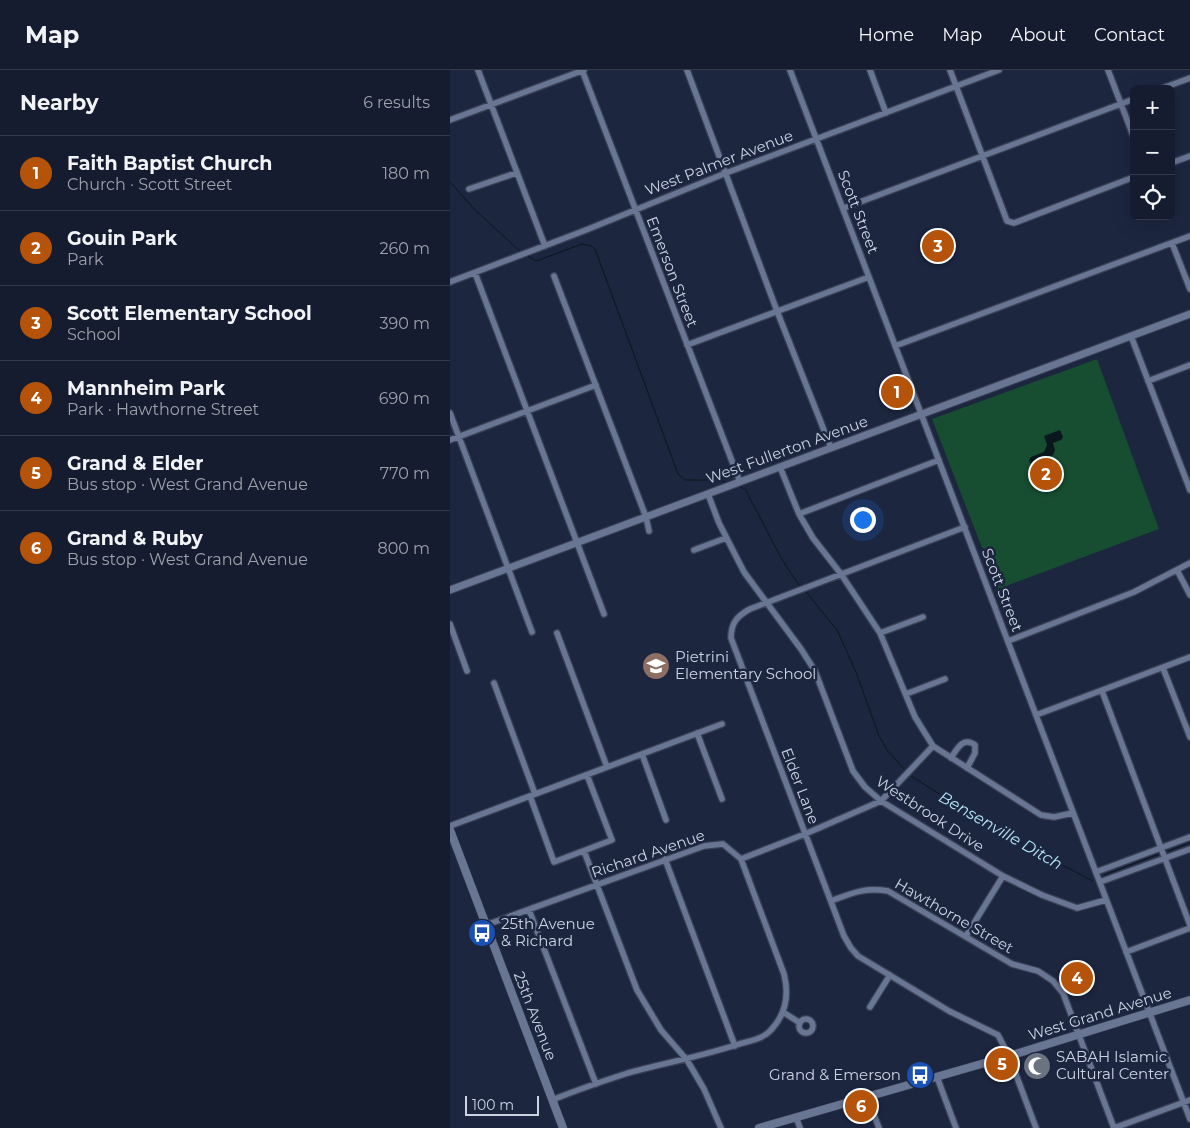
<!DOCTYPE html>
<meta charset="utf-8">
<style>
body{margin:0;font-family:Montserrat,sans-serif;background:#22293b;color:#f1f3f6}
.controls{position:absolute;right:15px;top:15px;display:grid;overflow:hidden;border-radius:8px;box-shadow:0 5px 20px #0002}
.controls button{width:45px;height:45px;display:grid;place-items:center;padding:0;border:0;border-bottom:1px solid #343a4b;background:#151c2f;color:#f1f3f6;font:25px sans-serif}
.scale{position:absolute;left:15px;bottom:12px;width:74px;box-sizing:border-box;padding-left:5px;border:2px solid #cbd3e3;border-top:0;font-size:14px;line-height:18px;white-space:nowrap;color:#cbd3e3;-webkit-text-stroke:4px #1c263f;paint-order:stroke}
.you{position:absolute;left:412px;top:449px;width:18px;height:18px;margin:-12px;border:4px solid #fff;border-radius:50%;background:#1a73e8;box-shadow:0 0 0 8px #1a73e833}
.badge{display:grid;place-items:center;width:32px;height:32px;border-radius:50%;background:#b45309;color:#fff;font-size:16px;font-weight:700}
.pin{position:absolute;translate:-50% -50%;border:2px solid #fff;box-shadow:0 1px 5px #0006}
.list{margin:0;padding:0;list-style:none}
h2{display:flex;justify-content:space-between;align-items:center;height:65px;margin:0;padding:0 20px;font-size:21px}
h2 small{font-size:16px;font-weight:400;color:#9da1aa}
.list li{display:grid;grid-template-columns:32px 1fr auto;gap:15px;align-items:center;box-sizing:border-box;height:75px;padding:0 20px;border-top:1px solid #343a4b}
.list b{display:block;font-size:19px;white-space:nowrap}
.list p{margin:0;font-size:16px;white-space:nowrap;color:#9da1aa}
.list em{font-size:16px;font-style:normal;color:#9da1aa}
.icon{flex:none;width:28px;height:28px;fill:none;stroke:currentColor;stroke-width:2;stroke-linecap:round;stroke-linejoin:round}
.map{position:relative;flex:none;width:740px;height:1058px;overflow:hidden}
header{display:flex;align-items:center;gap:30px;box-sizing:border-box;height:70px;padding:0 25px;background:#151c2f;border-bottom:1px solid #343a4b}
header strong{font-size:24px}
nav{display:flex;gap:28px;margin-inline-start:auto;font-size:18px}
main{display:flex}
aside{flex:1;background:#151c2f}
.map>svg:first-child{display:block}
.green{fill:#174d31}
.water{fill:#0a181e}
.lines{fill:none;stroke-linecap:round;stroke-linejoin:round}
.stream{stroke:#0a181e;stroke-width:1}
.minor-casing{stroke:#3a4156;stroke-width:8}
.tertiary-casing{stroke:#3a4156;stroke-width:9}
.secondary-casing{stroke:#3a4156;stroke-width:9}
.minor{stroke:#687593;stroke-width:5.5}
.tertiary{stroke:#687593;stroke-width:7}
.secondary{stroke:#687593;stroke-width:8}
.labels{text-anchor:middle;stroke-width:5;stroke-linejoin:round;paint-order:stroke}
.street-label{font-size:15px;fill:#cbd3e3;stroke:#1c263f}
.poi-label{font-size:15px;fill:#cbd3e3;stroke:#1c263f;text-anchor:start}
.water-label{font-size:16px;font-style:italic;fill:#b3e4f7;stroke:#1c263f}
</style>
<header>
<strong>Map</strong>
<nav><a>Home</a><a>Map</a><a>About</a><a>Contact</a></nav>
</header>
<main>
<aside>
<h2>Nearby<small>6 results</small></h2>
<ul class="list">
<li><span class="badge">1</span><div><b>Faith Baptist Church</b><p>Church · Scott Street</p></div><em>180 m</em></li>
<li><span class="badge">2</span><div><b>Gouin Park</b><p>Park</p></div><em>260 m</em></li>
<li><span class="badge">3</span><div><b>Scott Elementary School</b><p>School</p></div><em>390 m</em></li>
<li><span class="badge">4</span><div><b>Mannheim Park</b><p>Park · Hawthorne Street</p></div><em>690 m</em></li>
<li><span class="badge">5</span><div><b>Grand &amp; Elder</b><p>Bus stop · West Grand Avenue</p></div><em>770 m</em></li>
<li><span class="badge">6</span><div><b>Grand &amp; Ruby</b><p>Bus stop · West Grand Avenue</p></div><em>800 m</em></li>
</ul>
</aside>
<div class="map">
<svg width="740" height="1058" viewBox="0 0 740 1058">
<rect width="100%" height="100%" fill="#1c263f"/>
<path class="green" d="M647 289 709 459 548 519 482 349Z
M634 895 642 907 619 922 612 910Z"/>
<path class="water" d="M610 360 613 367 611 370 603 373 605 380 603 385 597 388 598 392 582 398 579 390 581 387 594 382 597 375 594 366Z"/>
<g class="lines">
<path class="stream" d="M0 112 24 139 72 183
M76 185 86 191 132 174 141 176 145 179 228 404 235 410H268L279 413
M287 415 296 420C301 432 307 441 312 451 324 475 333 493 349 515
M356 522 387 560 406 602 429 666 437 680 454 699
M461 706 558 767 643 811
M718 781 740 773
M654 805 709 784"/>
<g class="minor-casing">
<path id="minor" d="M28 0 95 176
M132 0 290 412
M237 0 327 241 381 378
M340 0 740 1049
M420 0 436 43
M500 0 557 151 564 153 684 107
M658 0 684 68
M710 19 740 8
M0 50 134 0
M721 93 740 86
M19 119 66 103
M394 138 684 29
M722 173 740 219
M25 203 154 544
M104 206 196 447 199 461
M0 212 136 160 276 103 549 0
M681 266 740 420
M237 275 419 207
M445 276 740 166
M698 311 740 295
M0 343 82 562
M0 370 146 315
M330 397 349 444 363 468 391 504 430 563 465 647 483 676 591 745 604 747 623 743
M258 424 269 453 294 502 351 579 365 601 403 701 415 717 431 731 553 806 592 825 627 838 656 830
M349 444 489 390
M515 457 300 539C287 546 281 553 281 568L394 866 401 878 408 886 499 941 548 965 559 986 586 1058
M244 480 276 468
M727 500 740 525
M0 554 17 601
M107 563 157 697
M430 563 473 547
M558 571 684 522 740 493
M713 598 740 667
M44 613 85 724
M652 621 740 855
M456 624 495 609
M586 645 740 587
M247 663 272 729
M192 684 216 750
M501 688C507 679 513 666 525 675V683L517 698
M80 726 104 792 162 770 137 705
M0 756 272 654
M134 781 187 920 211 960 237 990 254 1019 271 1058
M215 789 285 976
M291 789 355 764 431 731 483 676
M646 802 740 767
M650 812 740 779
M381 831C402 823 415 817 438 821L562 894 588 901 603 911 613 923 664 1058
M79 840 146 1014
M36 855 254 776 273 774 291 789 334 904C339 924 336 944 321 960 313 969 300 971 289 974 253 986 215 993 178 1003 153 1011 127 1020 102 1030
M516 866 553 806
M676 882 740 858
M420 937 440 905
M333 942 350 953
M349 956a7 7 0 1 1 14 0a7 7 0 1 1-14 0Z
M487 1007 506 1058
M417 1027 429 1058
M346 1047 350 1058
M664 1058 740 1030"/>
</g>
<g class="tertiary-casing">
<path id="tertiary" d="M0 520 740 244"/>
</g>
<g class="secondary-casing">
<path id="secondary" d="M0 760 113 1058
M309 1058 559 986 740 930"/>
</g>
<use href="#minor" class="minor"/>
<use href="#tertiary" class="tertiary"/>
<use href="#secondary" class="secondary"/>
</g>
<defs>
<g id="school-disc" transform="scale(1.4375)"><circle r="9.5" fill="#8d6e63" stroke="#1c263f"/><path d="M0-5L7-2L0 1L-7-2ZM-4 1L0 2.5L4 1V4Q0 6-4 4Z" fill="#fff"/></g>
<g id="bus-disc" transform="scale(1.4375)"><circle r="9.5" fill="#1a4fb4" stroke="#1c263f"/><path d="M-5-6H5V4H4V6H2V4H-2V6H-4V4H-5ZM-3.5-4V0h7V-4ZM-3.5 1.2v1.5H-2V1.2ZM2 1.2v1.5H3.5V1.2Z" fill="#fff"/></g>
<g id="mosque-disc" transform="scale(1.4375)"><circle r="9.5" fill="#6b7280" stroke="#1c263f"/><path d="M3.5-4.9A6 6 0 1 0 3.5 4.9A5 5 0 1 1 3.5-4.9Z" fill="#fff"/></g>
</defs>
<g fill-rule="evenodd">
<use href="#school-disc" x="206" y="596"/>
<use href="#bus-disc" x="32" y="863"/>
<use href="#mosque-disc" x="587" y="996"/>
<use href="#bus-disc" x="470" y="1005"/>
</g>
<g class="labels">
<g class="street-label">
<text transform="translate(269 93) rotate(-21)" y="5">West Palmer Avenue</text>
<text transform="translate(408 142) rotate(69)" y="5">Scott Street</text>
<text transform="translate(222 202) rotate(69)" y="5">Emerson Street</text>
<text transform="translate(337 380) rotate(-20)" y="5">West Fullerton Avenue</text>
<text transform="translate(552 520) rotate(69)" y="5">Scott Street</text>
<text transform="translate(350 716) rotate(69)" y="5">Elder Lane</text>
<text transform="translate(480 744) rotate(33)" y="5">Westbrook Drive</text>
<text transform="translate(198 784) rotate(-19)" y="5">Richard Avenue</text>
<text transform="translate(504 846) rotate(30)" y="5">Hawthorne Street</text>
<text transform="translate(650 944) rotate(-17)" y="5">West Grand Avenue</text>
<text transform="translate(85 946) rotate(69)" y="5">25th Avenue</text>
</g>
<g class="poi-label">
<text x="225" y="592">Pietrini<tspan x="225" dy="17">Elementary School</tspan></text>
<text x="51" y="859">25th Avenue<tspan x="51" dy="17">&amp; Richard</tspan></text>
<text x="606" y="992">SABAH Islamic<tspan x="606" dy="17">Cultural Center</tspan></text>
<text x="451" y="1010" text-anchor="end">Grand &amp; Emerson</text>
</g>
<g class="water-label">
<text transform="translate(551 760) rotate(30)" y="6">Bensenville Ditch</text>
</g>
</g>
</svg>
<div class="controls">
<button>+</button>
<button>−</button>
<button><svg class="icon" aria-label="locate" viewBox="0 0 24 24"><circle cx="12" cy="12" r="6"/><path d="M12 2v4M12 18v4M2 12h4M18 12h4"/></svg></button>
</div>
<div class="scale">100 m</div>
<div class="you"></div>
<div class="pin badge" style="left:447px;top:322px">1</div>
<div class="pin badge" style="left:596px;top:404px">2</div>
<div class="pin badge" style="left:488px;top:176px">3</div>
<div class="pin badge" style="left:627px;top:908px">4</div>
<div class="pin badge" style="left:552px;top:994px">5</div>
<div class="pin badge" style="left:411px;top:1036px">6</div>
</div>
</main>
